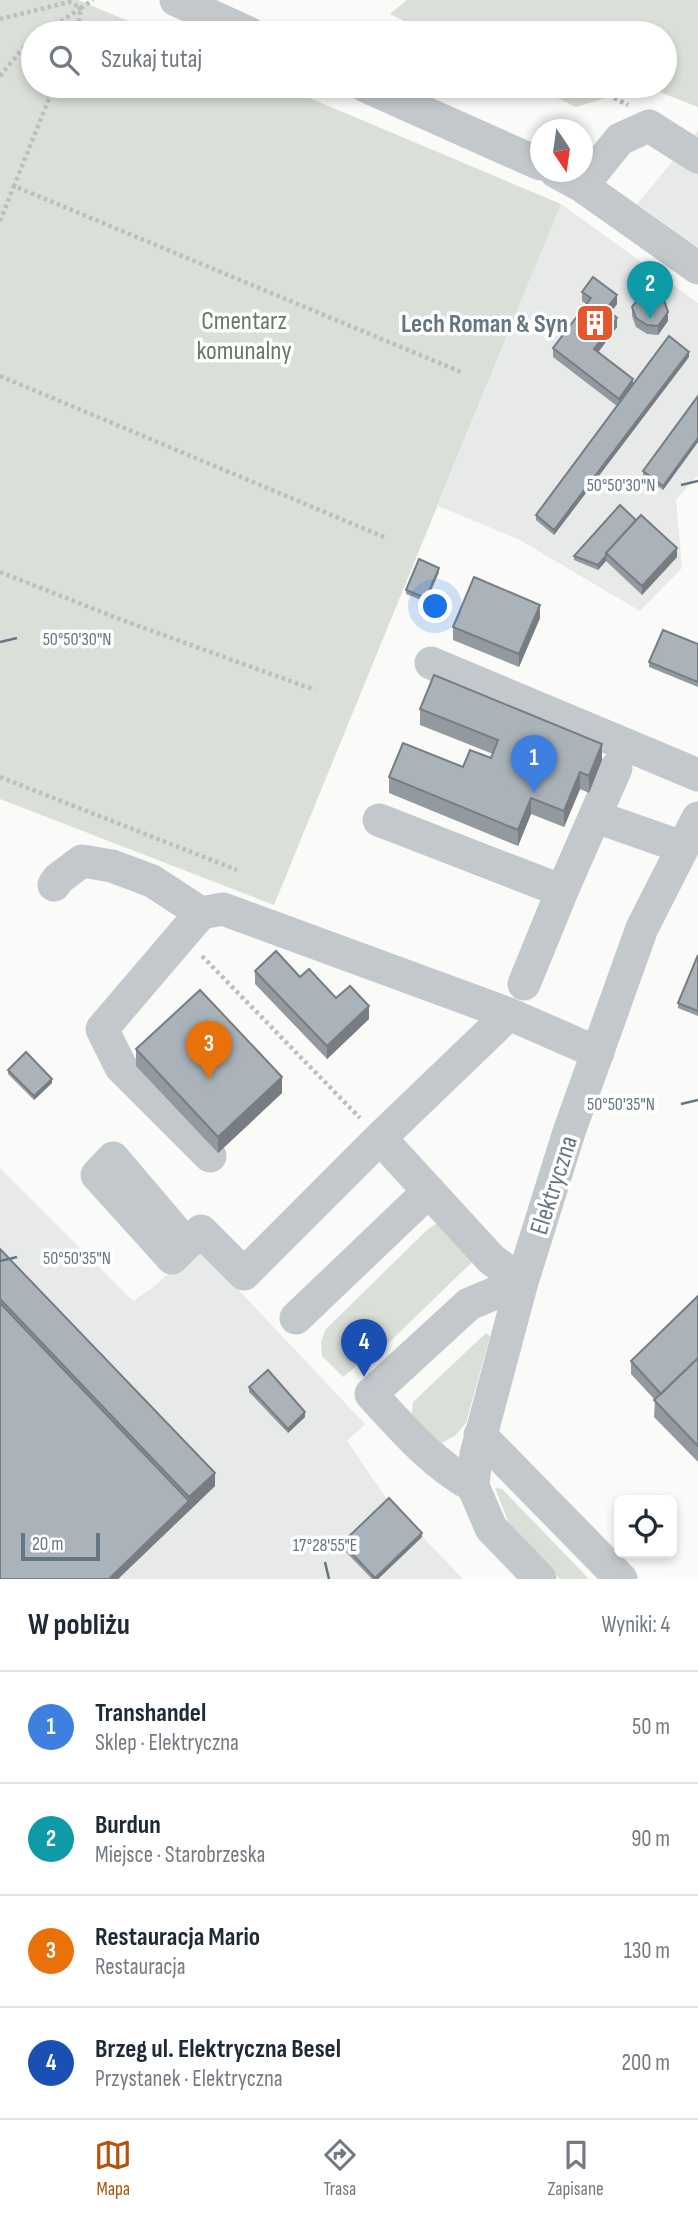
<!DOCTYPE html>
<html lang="pl">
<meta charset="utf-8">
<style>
body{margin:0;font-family:"Sofia Sans Condensed",sans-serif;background:#f2f2f3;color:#1f2937}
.controls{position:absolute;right:21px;bottom:21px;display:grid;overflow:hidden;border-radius:10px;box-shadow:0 4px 10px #0003}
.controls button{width:63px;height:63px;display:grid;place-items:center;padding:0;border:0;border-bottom:2px solid #e0e1e3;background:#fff;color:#1f2937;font:35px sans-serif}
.compass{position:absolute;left:530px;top:119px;width:63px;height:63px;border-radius:50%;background:#fff;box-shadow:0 4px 10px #0003;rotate:167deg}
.scale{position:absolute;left:21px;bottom:18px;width:79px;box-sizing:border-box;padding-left:7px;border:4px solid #657683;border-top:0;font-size:19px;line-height:24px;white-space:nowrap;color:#657683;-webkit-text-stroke:5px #fff;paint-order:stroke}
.you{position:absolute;left:436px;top:607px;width:24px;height:24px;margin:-18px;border:5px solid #fff;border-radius:50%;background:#1a73e8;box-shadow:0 0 0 10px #1a73e833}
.badge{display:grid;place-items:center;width:46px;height:46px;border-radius:50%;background:#b45309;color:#fff;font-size:23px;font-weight:700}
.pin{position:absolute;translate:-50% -58px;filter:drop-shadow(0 2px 4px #0008)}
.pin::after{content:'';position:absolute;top:37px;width:24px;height:21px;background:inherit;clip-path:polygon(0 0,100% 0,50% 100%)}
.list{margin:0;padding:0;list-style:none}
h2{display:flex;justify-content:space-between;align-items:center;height:91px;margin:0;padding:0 28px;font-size:30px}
h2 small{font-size:23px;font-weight:400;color:#747a83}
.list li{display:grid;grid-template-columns:46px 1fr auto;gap:21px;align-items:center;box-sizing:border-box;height:112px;padding:0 28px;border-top:2px solid #e0e1e3}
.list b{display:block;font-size:26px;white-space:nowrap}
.list p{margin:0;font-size:23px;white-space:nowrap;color:#747a83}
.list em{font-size:23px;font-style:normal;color:#747a83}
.icon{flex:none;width:38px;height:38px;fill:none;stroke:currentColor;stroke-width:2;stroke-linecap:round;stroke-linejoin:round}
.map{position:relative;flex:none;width:698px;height:1579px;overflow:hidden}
.search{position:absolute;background:#fff;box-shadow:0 4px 10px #0003;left:21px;right:21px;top:21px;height:77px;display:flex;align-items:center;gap:18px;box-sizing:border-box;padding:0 24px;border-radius:38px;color:#747a83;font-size:26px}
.sheet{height:539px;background:#fff}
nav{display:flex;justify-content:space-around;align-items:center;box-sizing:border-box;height:98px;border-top:2px solid #e0e1e3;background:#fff;font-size:19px;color:#747a83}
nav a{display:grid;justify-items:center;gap:4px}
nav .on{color:#b45309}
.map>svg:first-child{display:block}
.built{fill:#e8e9e9}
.green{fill:#dadfd7}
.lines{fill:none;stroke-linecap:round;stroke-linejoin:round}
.path{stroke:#bbbfc2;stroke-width:4.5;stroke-dasharray:3.5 3.5;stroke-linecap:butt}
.minor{stroke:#c3c8cc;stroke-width:33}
.wall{fill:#929a9f}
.shaded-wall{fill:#777d82}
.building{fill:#aab3b9;stroke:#777d82;stroke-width:2}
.ticks{fill:none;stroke:#657683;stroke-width:2.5}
.labels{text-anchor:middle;stroke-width:7;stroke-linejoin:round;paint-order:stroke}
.park-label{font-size:26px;fill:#687a64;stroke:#fff}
.poi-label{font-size:26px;font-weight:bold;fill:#657683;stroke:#fff;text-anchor:end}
.street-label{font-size:26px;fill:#657683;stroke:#fff}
.ticks-label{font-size:18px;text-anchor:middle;fill:#657683;stroke:#fff;stroke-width:7;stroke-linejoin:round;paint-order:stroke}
</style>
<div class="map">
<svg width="698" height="1579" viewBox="0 0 698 1579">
<rect width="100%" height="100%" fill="#fafaf8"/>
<path class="built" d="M698 131V247L637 204Z
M561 204 698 303V475L676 500 682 568 640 611 518 539 438 506Z
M0 1168 133 1301 152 1288 199 1248 365 1424 347 1441 389 1502 463 1579H0Z"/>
<path class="green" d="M0 0H78L157 33H33V86H281L561 204 274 905 0 799Z
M407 0H698V107L644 86 576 107 533 86H665V33H428L390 14Z
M440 1221 476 1258 364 1367 360 1363 343 1377 322 1356 321 1341 326 1329 427 1230Z
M486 1333 490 1336 466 1423 456 1435 442 1443 413 1421 412 1411 413 1402Z
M495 1488 502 1489 589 1579H560L510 1526Z"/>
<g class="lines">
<path class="path" d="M0 19 69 2 81 8 93 0
M43 33 81 8 77 33
M0 76 22 49 33 41
M54 86 14 186 461 372
M614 98 628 105
M0 221 14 186
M0 376 384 537
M0 572 122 620 315 690
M0 777 237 870
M202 956 360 1118"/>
<path class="minor" d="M176 0 249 33
M365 86 540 164
M556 172 582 186 698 268
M582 186 620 139 649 126 698 157
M431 663 698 775
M594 818 616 768
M379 820 562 891 594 818 605 820 682 847
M54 885 58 879 82 861 112 866 152 881 201 913
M524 984 562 891
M380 1138 491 1259 522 1282
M210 1156 121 1067 102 1029 201 913 223 909 509 1014 598 1053
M186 1244 172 1258 97 1175 113 1158 186 1244 201 1231 244 1274 380 1138 509 1014
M296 1318 429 1191
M480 1435 621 1579
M473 1486C432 1463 403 1429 371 1394L469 1304 522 1282
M540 1579 491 1528 473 1486 476 1454 522 1282 569 1132 642 928 698 818"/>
</g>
<path class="wall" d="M582 292 617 304 610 313 617 327 598 352 633 384 689 357 554 535 536 520V515L617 406 553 357V348L586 304 582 301Z
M632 307 668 321 658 335 647 334 636 327 632 316Z
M698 396V442L663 490 643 476V471Z
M620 505 677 557 642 595 606 561 598 570 574 560V556Z
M439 572 426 602 406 594V590Z
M540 618 519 667 453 640V627Z
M698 644V687L649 667V662Z
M420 709 602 760 589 793 580 789 564 827 531 814 518 846 389 793V777L463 767 491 758 493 754 420 725Z
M698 955V1016L678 1008V1003Z
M255 971 300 977 336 998 369 1019 327 1059 255 984Z
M136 1049 282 1093 218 1153 136 1066Z
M8 1070 52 1083 34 1100 8 1074Z
M0 1249 215 1486 118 1579H0Z
M698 1296V1462L654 1417 655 1400 631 1374V1361Z
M249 1387 305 1417 288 1433 249 1392Z
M422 1537 378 1579H372L342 1548V1543Z"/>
<path class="shaded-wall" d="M617 295V304L606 319V309Z
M668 312V321L658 335V326Z
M617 318V327L594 358V349Z
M689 352V357L554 535V530Z
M633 379V388L619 408V399Z
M698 438V442L663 490V486Z
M677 548V557L642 595V586Z
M606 556V561L598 570V565Z
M439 568V572L426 602V598Z
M540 605V618L519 667V654Z
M602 744V760L589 793V776Z
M580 772V789L564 827V811Z
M531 798V814L518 846V830Z
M369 1006V1019L327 1059V1046Z
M282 1077V1093L218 1153V1137Z
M52 1079V1083L34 1100V1096Z
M305 1412V1417L288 1433V1429Z
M215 1473V1486L118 1579H109L189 1501V1497Z
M422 1533V1537L378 1579H375V1578Z"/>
<path class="building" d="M593 277 617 295 606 309 617 318 594 349 633 379 619 399 553 348 591 298 582 292Z
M643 293H653L664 300 668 312 658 326 647 325 636 318 632 307Z
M669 336 689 352 554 530 536 515Z
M698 396V438L663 486 643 471Z
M620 505 636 520 606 553V556L598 565 574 556Z
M641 515 677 548 642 586 606 553Z
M419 559 439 568 426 598 406 590Z
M474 577 540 605 519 654 453 627Z
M663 630 698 644V682L649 662Z
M434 675 602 744 589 776 580 772 564 811 531 798 518 830 389 777 403 743 463 767 470 750 491 758 498 740 420 709Z
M276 951 300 977 309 969 336 998 350 986 369 1006 327 1046 255 971Z
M698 955V1011L678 1003Z
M200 990 282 1077 218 1137 136 1049Z
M26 1052 52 1079 34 1096 8 1070Z
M0 1249 215 1473 189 1497 0 1299Z
M698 1296V1358L661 1394 631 1361Z
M0 1303 189 1501 109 1579H0Z
M698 1358V1446L654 1400Z
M268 1370 305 1412 288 1429 249 1387Z
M389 1498 422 1533 375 1578 342 1543Z"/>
<path class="ticks" d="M681 485 698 481M0 642 17 638M681 1104 698 1100M0 1261 17 1257M325 1562 329 1579"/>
<defs>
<g id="building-square" transform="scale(2.0125)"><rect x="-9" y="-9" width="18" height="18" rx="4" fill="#e4572e" stroke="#fff"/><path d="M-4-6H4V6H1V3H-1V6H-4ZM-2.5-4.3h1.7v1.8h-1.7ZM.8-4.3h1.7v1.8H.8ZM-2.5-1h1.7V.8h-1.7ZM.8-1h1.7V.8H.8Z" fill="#fff"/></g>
</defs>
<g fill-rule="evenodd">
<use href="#building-square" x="595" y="323"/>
</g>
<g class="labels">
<g class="park-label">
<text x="244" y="329">Cmentarz<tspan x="244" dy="30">komunalny</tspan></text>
</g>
<g class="poi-label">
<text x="568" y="332">Lech Roman &amp; Syn</text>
</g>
<g class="street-label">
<text transform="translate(553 1185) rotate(-72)" y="9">Elektryczna</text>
</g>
</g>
<g class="ticks-label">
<text x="621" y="491">50°50'30"N</text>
<text x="77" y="645">50°50'30"N</text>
<text x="621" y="1110">50°50'35"N</text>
<text x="77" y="1264">50°50'35"N</text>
<text x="325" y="1551">17°28'55"E</text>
</g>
</svg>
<div class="controls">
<button><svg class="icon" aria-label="locate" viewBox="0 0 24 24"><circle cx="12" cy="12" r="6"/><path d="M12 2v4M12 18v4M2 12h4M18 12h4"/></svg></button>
</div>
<svg class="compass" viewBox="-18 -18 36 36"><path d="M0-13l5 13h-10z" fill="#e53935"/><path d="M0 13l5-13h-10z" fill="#747a83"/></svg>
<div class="scale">20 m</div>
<div class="you"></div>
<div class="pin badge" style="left:534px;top:793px;background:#3f7fe0">1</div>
<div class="pin badge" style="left:650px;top:319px;background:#0f9aa8">2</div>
<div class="pin badge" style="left:209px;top:1079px;background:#e8710a">3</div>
<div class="pin badge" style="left:364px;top:1377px;background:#1a4fb4">4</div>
<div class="search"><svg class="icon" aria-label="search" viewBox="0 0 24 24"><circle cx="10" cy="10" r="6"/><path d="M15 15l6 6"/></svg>Szukaj tutaj</div>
</div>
<section class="sheet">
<h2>W pobliżu<small>Wyniki: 4</small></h2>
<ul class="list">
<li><span class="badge" style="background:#3f7fe0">1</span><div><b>Transhandel</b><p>Sklep · Elektryczna</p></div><em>50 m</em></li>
<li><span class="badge" style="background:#0f9aa8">2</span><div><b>Burdun</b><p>Miejsce · Starobrzeska</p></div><em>90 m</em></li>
<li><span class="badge" style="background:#e8710a">3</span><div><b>Restauracja Mario</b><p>Restauracja</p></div><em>130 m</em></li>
<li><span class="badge" style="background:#1a4fb4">4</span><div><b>Brzeg ul. Elektryczna Besel</b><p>Przystanek · Elektryczna</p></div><em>200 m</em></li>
</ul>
</section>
<nav>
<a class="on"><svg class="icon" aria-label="map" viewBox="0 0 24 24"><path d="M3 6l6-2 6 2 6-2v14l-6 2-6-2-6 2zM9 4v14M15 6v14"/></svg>Mapa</a>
<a><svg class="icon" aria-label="directions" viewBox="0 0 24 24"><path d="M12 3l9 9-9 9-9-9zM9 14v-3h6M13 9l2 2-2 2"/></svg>Trasa</a>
<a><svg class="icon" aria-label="saved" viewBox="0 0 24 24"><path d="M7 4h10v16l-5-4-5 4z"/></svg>Zapisane</a>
</nav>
